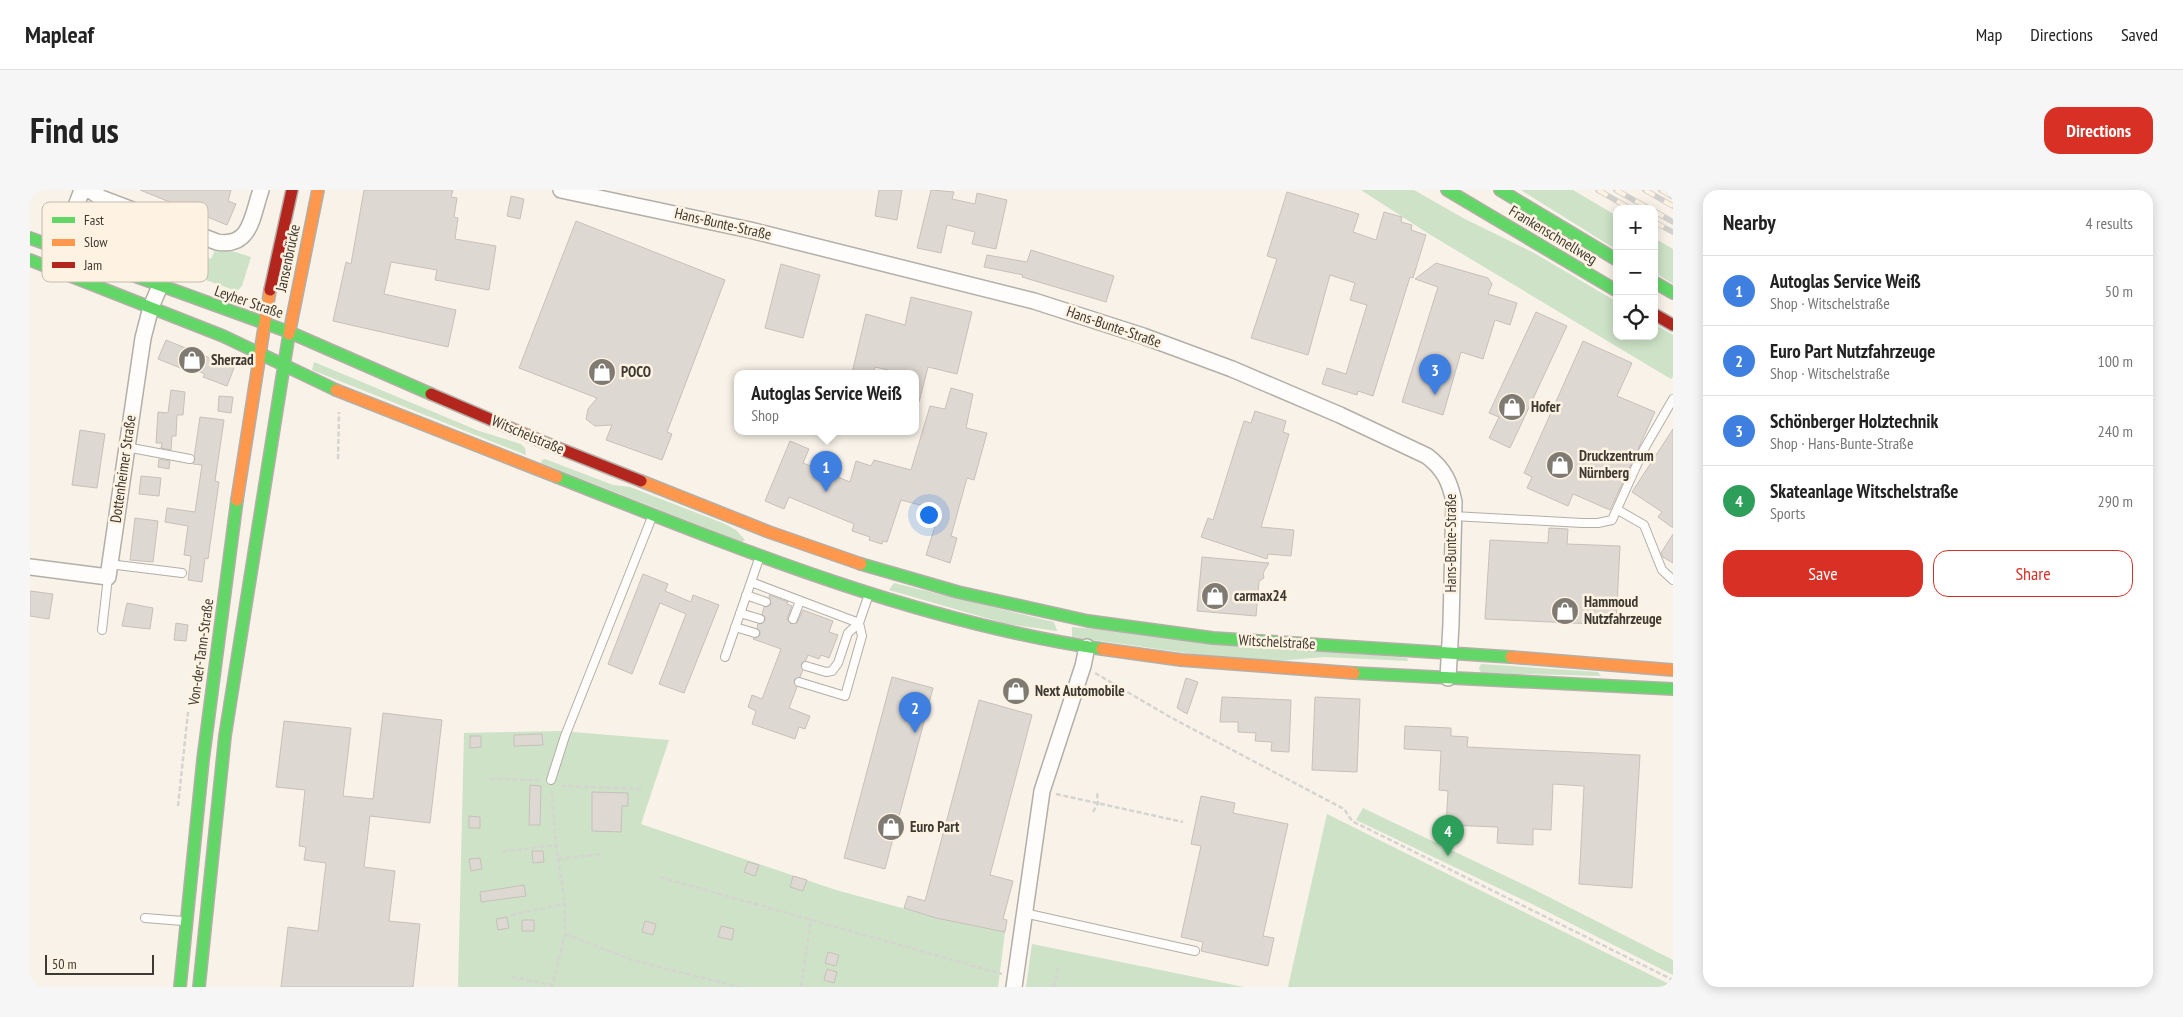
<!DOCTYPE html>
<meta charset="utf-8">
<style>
body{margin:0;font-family:"PT Sans Narrow",sans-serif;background:#f6f6f6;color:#222}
.controls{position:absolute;right:15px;top:15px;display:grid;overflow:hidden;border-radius:10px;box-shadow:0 2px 12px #0003}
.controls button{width:45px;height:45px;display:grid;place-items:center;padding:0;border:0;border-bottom:1px solid #e0e0e0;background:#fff;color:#222;font:25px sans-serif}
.scale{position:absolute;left:15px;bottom:12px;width:109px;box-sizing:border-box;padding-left:5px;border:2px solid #3e3a33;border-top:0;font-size:14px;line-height:18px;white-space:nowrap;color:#3e3a33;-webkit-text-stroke:4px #fef3e2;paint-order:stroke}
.you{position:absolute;left:898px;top:324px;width:18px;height:18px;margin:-12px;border:4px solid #fff;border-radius:50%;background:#1a73e8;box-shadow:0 0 0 8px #1a73e833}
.badge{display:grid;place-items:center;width:32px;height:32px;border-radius:50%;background:#d93025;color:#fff;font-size:16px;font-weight:700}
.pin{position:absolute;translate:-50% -41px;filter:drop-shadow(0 1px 2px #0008)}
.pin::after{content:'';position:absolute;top:26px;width:18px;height:15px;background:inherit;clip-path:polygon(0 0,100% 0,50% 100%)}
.popup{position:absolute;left:704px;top:180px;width:185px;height:65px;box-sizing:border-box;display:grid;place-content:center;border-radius:10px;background:#fff;filter:drop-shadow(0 1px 4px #0005);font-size:16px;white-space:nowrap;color:#767676}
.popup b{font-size:19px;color:#222}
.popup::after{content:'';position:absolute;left:50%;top:100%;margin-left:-10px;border:10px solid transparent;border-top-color:#fff}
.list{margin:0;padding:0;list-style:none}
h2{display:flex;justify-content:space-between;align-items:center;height:65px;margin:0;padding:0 20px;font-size:21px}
h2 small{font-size:16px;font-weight:400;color:#767676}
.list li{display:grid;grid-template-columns:32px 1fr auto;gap:15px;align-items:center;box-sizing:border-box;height:70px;padding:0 20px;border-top:1px solid #e0e0e0}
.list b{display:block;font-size:19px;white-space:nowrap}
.list p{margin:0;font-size:16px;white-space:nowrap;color:#767676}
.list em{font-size:16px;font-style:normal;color:#767676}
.actions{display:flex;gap:10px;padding:15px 20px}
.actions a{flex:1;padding:11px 0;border:1px solid #d93025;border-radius:15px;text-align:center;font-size:18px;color:#d93025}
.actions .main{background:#d93025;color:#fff}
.icon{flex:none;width:28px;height:28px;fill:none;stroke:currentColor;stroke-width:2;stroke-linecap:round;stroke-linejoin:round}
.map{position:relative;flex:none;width:1643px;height:797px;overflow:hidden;border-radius:15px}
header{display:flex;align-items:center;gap:30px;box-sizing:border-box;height:70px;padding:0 25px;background:#fff;border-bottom:1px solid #e0e0e0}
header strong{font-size:24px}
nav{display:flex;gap:28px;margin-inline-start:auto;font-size:18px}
.intro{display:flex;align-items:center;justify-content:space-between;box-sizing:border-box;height:120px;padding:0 30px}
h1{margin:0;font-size:35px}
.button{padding:12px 22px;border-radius:15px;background:#d93025;color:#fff;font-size:18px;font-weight:700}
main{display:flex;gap:30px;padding:0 30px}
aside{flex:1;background:#fff;border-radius:15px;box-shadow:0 2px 12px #0003}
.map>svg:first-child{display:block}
.green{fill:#cde2c7}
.building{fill:#ded8d2;stroke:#c7c0ba}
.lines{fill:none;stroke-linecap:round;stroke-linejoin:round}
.lane-casing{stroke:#b3aea7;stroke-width:10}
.street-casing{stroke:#b3aea7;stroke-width:18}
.fast-casing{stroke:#b3aea7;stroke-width:14}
.slow-casing{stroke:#b3aea7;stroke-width:14}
.jam-casing{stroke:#b3aea7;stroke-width:14}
.path{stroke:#d6d4d1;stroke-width:2.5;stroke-dasharray:5 2.5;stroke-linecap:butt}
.lane{stroke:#fefdfc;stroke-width:8}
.street{stroke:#fefdfc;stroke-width:15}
.fast{stroke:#63d668;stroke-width:11}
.slow{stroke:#ff974d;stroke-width:11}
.jam{stroke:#b3261e;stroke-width:11}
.rail-casing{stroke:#d2d0cd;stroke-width:5.5}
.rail{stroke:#fef3e2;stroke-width:4;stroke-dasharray:11;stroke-linecap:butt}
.labels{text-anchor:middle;stroke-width:5;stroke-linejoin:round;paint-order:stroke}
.street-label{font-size:15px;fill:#3e3a33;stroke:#fef3e2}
.poi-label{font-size:15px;font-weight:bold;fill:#3e3a33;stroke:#fef3e2;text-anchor:start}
.key{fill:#fef3e2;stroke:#c4bcae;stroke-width:1}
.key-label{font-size:14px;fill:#3e3a33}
</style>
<header>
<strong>Mapleaf</strong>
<nav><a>Map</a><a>Directions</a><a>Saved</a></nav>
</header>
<div class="intro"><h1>Find us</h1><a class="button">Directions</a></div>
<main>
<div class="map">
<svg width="1643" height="797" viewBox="0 0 1643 797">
<rect width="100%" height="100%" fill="#f8f2e8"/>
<path class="green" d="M1331 0H1384L1433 28 1504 63 1587 112V146H1624V134L1643 145V186L1641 189 1399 44Z
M1491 0H1543L1587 26V60Z
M63 19 70 21 65 41 69 43 65 53 50 47C49 37 54 23 63 19Z
M113 46 181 69 185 60 191 61 193 58 221 67 212 96 207 101 201 99 106 65Z
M1624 48 1643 59V94L1624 82Z
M284 172 449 241 491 254 495 258 496 265 282 180Z
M515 269 583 295 600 297 695 334 706 340 715 350 712 352 511 273 512 270Z
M864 393 1024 432 1027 441 977 434 859 400Z
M1042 437 1377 468 1378 471 1294 467 1247 471 1178 466 1042 447Z
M1451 474 1568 482 1571 486 1451 483 1449 478Z
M531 541 639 550 611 634 806 700 912 729 975 742 968 797H428L434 543Z
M1333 618 1509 702 1643 770V785L1502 714 1326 630Z
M1297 624 1643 796V797H1258Z
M1002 754 1214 797H996Z"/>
<path class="building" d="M110 0H201L198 11 206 14 197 35Z
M334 0H423L421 7 427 8 424 27 428 28 425 49 466 56 459 100 405 90 407 80 361 72 354 104 426 120 418 157 303 131 316 72 321 74Z
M849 0H872L867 30 845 26Z
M901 0 924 2 922 9 945 14 947 3 977 10 966 59 942 54 945 42 917 35 911 63 887 58Z
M1257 2 1329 24 1323 42 1346 50 1354 22 1372 27 1371 32 1382 35 1381 40 1396 45 1383 88 1380 87 1343 206 1328 201 1327 205 1292 194 1297 178 1316 184 1337 115 1320 110 1325 93 1300 85 1278 165 1221 148 1247 69 1237 66Z
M481 6 494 9 490 29 477 26Z
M69 30 113 46 107 61 85 53 86 49 64 41Z
M546 31 695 90 637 242 642 244 632 270 576 250 582 235 565 236 556 229 558 219 567 208 489 178Z
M1001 60 1084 86 1076 112 992 87 993 85 954 77 957 65 997 72Z
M1406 73 1458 88 1462 94 1458 104 1487 113 1480 135 1465 130 1453 169 1431 162 1413 225 1372 212 1408 97 1385 89Z
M751 74 790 85 773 148 735 138Z
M881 107 942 122 927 184 898 177 889 212H885V183H871L845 177 843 183H822L836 124 875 135Z
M1506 122 1537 136 1480 258 1459 248 1469 227 1459 223Z
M136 150 204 178 197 196 173 187 175 184 154 175 153 179 128 169Z
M1553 151 1602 173 1587 206 1625 222 1580 320 1543 304 1538 316 1497 298 1502 287 1494 283Z
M921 198 943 204 936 238 957 243 944 290 937 288 921 346 927 348 920 373 896 365 907 330 902 329 905 319 871 310 857 352 853 351 852 354 839 350 840 347 822 341 824 334 759 307 754 319 735 311 760 251 779 259 773 273 820 292 826 271 841 276 844 270 881 280 900 216 915 219Z
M141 200 155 202 153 225H147L146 246H142L141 260 131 258 132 253H126L128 222 138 223Z
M189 206 203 207 201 223 188 221Z
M1225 221 1256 231 1253 242 1259 244 1231 337 1264 340 1261 366 1238 364 1237 369 1171 347 1178 328 1183 330 1214 231 1221 233Z
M170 227 194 230 185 291 189 292 178 369 175 368 172 392 158 390 161 366 154 365 158 336 135 332 137 318 165 322 172 275 163 274Z
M1643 239V338L1628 327 1632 322 1602 302Z
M50 240 75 244 67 298 42 295Z
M129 269 140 271 139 279 128 277Z
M111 286 131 288 129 306 109 304Z
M105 328 128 331 123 372 100 370Z
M1519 338 1538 339 1537 354 1590 356 1586 435 1455 429 1460 350 1518 353Z
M1643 344V373L1633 367 1631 363Z
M1172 367 1239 373 1233 383 1234 388 1229 391 1226 426 1167 421Z
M613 384 638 394 635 401 661 412 663 405 689 415 654 503 629 494 656 424 630 413 602 484 578 474Z
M0 401 23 404 19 429 0 426Z
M739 405 758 412 757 414 762 416 757 429 761 434 767 433 773 420 803 431 799 442 808 445 799 468 791 465 789 469 778 465 776 470 771 474 773 480 770 487 764 490 767 497 759 518 780 526 775 539 769 537 765 549 722 534 726 521 718 517 722 505 732 509 751 459 723 449 730 445V441L727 438 728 434 735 431V427L732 424 734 417 741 414Z
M97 413 123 418 120 439 92 436Z
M146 433 158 435 156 451 144 450Z
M862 487 903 498 855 679 814 668Z
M1156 488 1168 492 1157 524 1147 518Z
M1192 507 1261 510 1259 562 1241 561 1242 552 1225 551 1226 543 1208 542V532H1190Z
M1285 507 1330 509 1327 582 1282 580Z
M949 510 1002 525 960 685 983 691 973 729 977 730 975 742 906 728 874 718 878 706 895 711Z
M353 523 412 530 400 633 340 626 334 677 365 681 359 731 390 734 383 797H251L258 737 288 741 296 673 274 670 276 657 269 656 275 600 246 597 254 531 321 538 313 606 343 609Z
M1375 536 1421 538V546L1438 547 1437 557 1610 565 1602 698 1549 694 1554 596 1523 594 1521 640 1503 639V655L1467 653 1468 637 1416 635 1418 601 1409 600 1411 561 1374 559Z
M512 544 513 555 484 556V545Z
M440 546H451V557L440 558Z
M500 595 511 596 510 635H499Z
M562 602 598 603V616H592L591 642 562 641Z
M1171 606 1205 613 1203 623 1258 634 1233 746 1244 748 1238 776 1171 761 1173 752 1151 747 1171 656 1161 654Z
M439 626 450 627V638H439Z
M502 661H513L514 672 503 673Z
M450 668 452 679 441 681 439 669Z
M718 672 729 675 725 686 714 682Z
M763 686 777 690 773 701 760 697Z
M494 695 496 706 451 712 450 702Z
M477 727 479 738 468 740 466 729Z
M492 730H504V741H492Z
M615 731 626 734 623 745 612 742Z
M691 736 704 739 702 750 688 747Z
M798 762 809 765 806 776 795 773Z
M797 779 807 782 804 793 794 790Z"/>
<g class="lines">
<g class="lane-casing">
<path id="lane" d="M96 257 160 269
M1588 320 1614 335 1632 380 1643 390
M1423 326 1552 333H1568L1582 330 1614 259 1643 209
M79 374 152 383
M721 392 829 433 818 443 808 473 802 481 796 482 776 476
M716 405 736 412
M710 423 730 429
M763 429 770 411
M705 437 725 443
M72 440 78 387
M695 467 730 366
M769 492 815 506 832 446 829 433 839 404
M521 590 535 546 622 327
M994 723 1165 761
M115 728 153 731"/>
</g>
<g class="street-casing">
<path id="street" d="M60 0 71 8 187 52C221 58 222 26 231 0
M531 0 720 40 1004 111 1113 146 1202 179 1310 225 1397 266C1414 279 1420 292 1424 312L1421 434 1418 488
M26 69 52 0
M0 377 78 387 113 148 121 117 130 96
M984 797 1012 601 1053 476 1057 457"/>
</g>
<g class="fast-casing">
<path id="fast" d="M1417 0 1587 101
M1470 0 1587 70
M0 48 259 142 401 204
M0 70 193 146 306 200
M1624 92 1643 103
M527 287C704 357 883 431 1072 459
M831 374 928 402 1058 431 1183 448 1481 467
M1324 483 1643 499
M150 797 173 570 207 310
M169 797 195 546 259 144"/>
</g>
<g class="slow-casing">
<path id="slow" d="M259 144 288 0
M306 200 527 287
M611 291 739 342 831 374
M207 310 240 100
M1072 459 1151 470 1324 483
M1481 467 1643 480"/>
</g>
<g class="jam-casing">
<path id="jam" d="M240 100 262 0
M1624 124 1643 135
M401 204 513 252 611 291"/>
</g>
<path class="path" d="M308 269 309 222
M1065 483 1140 527 1314 619 1322 631 1643 790
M460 589 512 590
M531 596 612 599
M522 601 526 655 535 714V744L522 797
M1026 604 1153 632
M148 616 158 522
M1063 622 1068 613 1067 602
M472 662 525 655
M528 669 571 664
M630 687 972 784
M481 725 535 714
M535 744 602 770 709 797
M482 787 522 795
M771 797 781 729
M1024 797 1028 778"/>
<use href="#lane" class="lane"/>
<use href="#street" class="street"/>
<use href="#fast" class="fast"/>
<use href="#slow" class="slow"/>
<use href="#jam" class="jam"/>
<g class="rail-casing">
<path id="rail" d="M1568 0 1601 19
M1586 0 1620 19
M1615 0 1643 16
M1631 0 1643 7
M1624 21 1643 32
M1624 32 1643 42"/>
</g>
<use href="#rail" class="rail"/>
</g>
<defs>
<g id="shop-disc" transform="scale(1.4375)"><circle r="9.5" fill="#7f7a72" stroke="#fef3e2"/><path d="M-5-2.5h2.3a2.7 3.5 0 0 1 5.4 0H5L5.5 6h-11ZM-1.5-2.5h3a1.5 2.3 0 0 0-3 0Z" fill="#fff"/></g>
</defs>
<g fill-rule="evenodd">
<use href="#shop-disc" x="162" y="170"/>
<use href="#shop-disc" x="572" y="182"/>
<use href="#shop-disc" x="1482" y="217"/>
<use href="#shop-disc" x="1530" y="275"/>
<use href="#shop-disc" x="1185" y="406"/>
<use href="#shop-disc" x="1535" y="421"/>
<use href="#shop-disc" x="986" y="501"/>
<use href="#shop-disc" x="861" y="637"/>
</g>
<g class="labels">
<g class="street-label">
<text transform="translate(693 34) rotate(13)" y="5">Hans-Bunte-Straße</text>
<text transform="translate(1523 45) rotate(31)" y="5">Frankenschnellweg</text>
<text transform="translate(258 68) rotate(-78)" y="5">Jansenbrücke</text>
<text transform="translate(219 112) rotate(19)" y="5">Leyher Straße</text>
<text transform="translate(1084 137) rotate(19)" y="5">Hans-Bunte-Straße</text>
<text transform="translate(498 245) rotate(23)" y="5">Witschelstraße</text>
<text transform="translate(93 279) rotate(-82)" y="5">Dottenheimer Straße</text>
<text transform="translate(1421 353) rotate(-90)" y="5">Hans-Bunte-Straße</text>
<text transform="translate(1247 452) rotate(3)" y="5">Witschelstraße</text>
<text transform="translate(171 462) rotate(-82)" y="5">Von-der-Tann-Straße</text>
</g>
<g class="poi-label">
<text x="181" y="175">Sherzad</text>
<text x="591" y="187">POCO</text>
<text x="1501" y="222">Hofer</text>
<text x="1549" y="271">Druckzentrum<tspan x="1549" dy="17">Nürnberg</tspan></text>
<text x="1204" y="411">carmax24</text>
<text x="1554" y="417">Hammoud<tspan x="1554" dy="17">Nutzfahrzeuge</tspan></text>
<text x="1005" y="506">Next Automobile</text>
<text x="880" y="642">Euro Part</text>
</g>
</g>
<rect x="12" y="12" width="166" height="80" rx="8" class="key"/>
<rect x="22" y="27" width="23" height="6" fill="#63d668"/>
<rect x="22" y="49" width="23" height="7" fill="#ff974d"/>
<rect x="22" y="72" width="23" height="6" fill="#b3261e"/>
<g class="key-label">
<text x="54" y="35">Fast</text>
<text x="54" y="57">Slow</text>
<text x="54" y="80">Jam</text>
</g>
</svg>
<div class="controls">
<button>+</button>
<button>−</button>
<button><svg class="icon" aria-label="locate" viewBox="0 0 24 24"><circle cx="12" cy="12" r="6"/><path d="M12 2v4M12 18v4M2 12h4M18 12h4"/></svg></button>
</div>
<div class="scale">50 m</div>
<div class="you"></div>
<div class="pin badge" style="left:796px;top:302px;background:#3f7fe0">1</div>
<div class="popup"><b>Autoglas Service Weiß</b>Shop</div>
<div class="pin badge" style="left:885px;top:543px;background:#3f7fe0">2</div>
<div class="pin badge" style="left:1405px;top:205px;background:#3f7fe0">3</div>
<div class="pin badge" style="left:1418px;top:666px;background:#2e9e5b">4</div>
</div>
<aside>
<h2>Nearby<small>4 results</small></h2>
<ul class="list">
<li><span class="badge" style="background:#3f7fe0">1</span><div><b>Autoglas Service Weiß</b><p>Shop · Witschelstraße</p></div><em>50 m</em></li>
<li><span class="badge" style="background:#3f7fe0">2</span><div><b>Euro Part Nutzfahrzeuge</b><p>Shop · Witschelstraße</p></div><em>100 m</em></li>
<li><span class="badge" style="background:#3f7fe0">3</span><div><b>Schönberger Holztechnik</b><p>Shop · Hans-Bunte-Straße</p></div><em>240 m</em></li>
<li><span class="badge" style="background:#2e9e5b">4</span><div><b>Skateanlage Witschelstraße</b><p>Sports</p></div><em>290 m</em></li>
</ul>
<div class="actions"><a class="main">Save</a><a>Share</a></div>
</aside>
</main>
